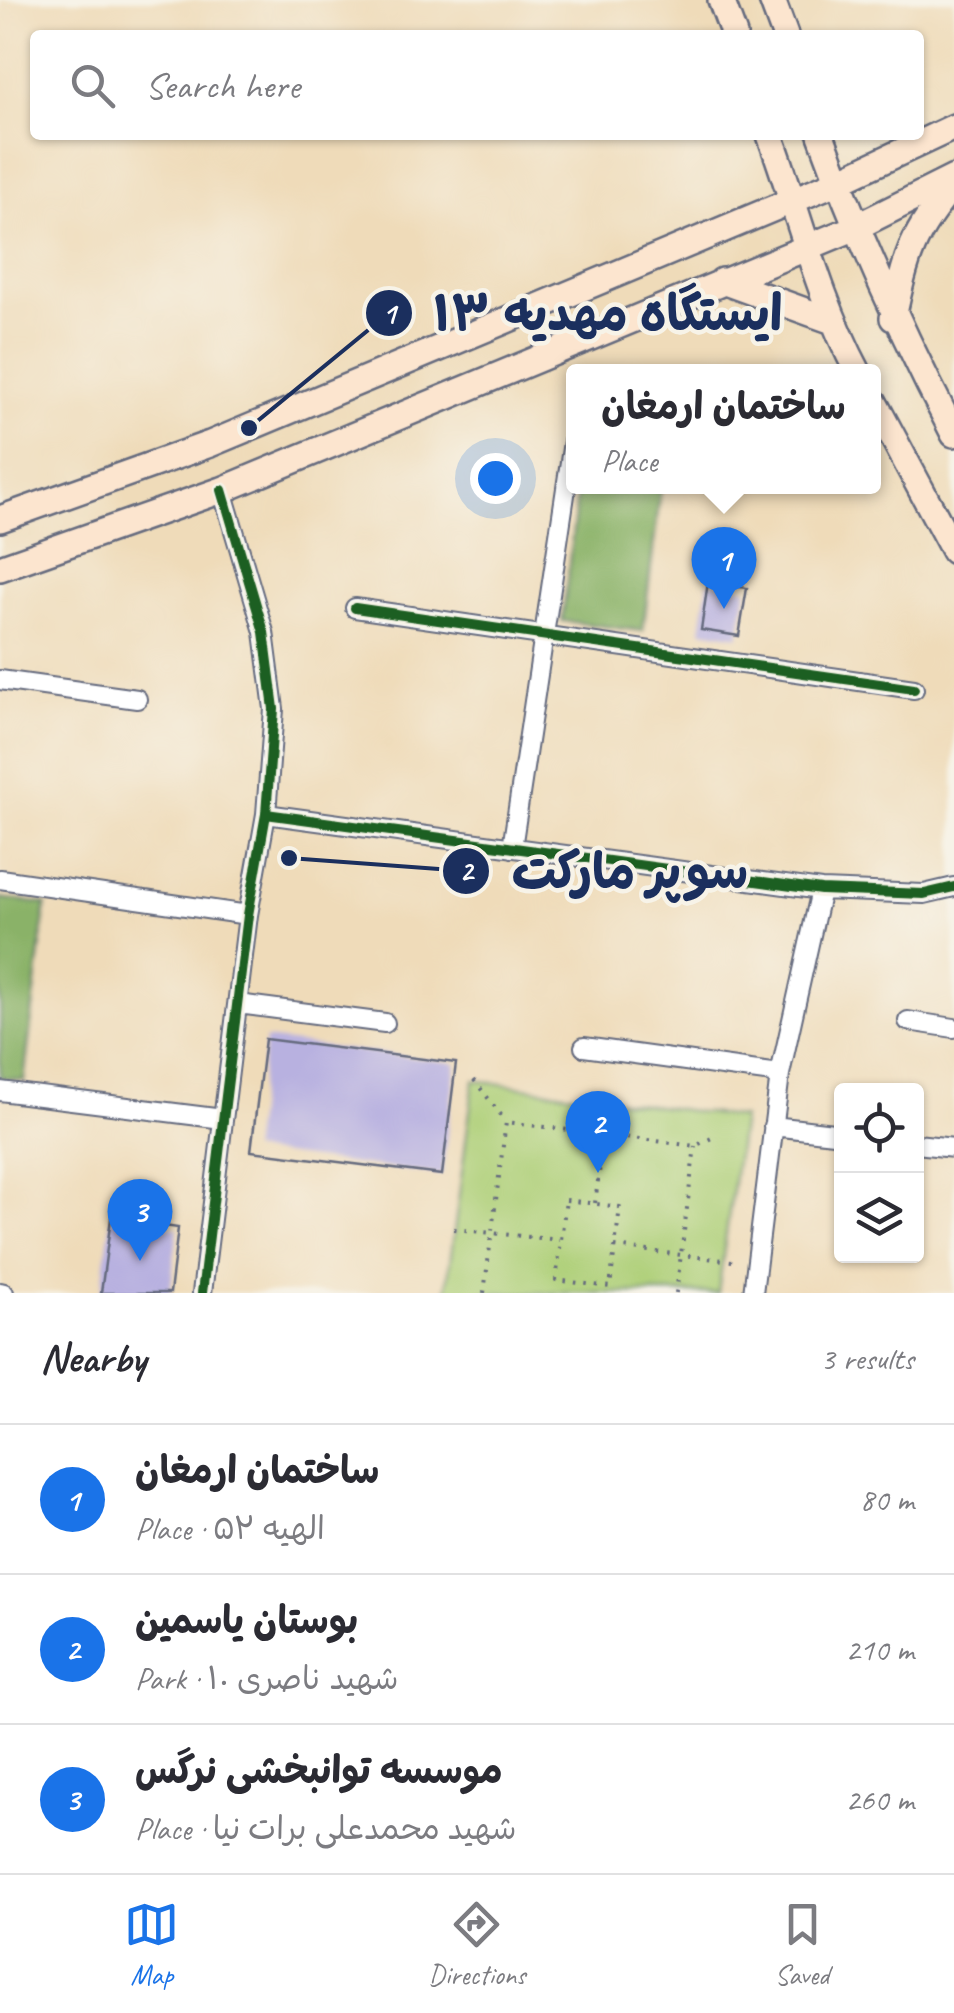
<!DOCTYPE html>
<meta charset="utf-8">
<style>
body{margin:0;font-family:Caveat,"Playpen Sans Arabic",sans-serif;background:#f7f7f7;color:#2b2b33}
.controls{position:absolute;right:30px;bottom:30px;display:grid;overflow:hidden;border-radius:10px;box-shadow:0 2px 8px #0004}
.controls button{width:90px;height:90px;display:grid;place-items:center;padding:0;border:0;border-bottom:2px solid #e1e1e2;background:#fff;color:#2b2b33;font:50px sans-serif}
.you{position:absolute;left:495px;top:478px;width:35px;height:35px;margin:-25px;border:8px solid #fff;border-radius:50%;background:#1a73e8;box-shadow:0 0 0 15px #1a73e833}
.badge{display:grid;place-items:center;width:65px;height:65px;border-radius:50%;background:#1a73e8;color:#fff;font-size:32px;font-weight:700}
.pin{position:absolute;translate:-50% -82px;filter:drop-shadow(0 2px 5px #0008)}
.pin::after{content:'';position:absolute;top:52px;width:35px;height:30px;background:inherit;clip-path:polygon(0 0,100% 0,50% 100%)}
.popup{position:absolute;left:566px;top:364px;width:315px;height:130px;box-sizing:border-box;display:grid;place-content:center;border-radius:10px;background:#fff;filter:drop-shadow(0 2px 8px #0005);font-size:32px;white-space:nowrap;color:#7c7c81}
.popup b{font-size:38px;color:#2b2b33}
.popup::after{content:'';position:absolute;left:50%;top:100%;margin-left:-20px;border:20px solid transparent;border-top-color:#fff}
.list{margin:0;padding:0;list-style:none}
h2{display:flex;justify-content:space-between;align-items:center;height:130px;margin:0;padding:0 40px;font-size:42px}
h2 small{font-size:32px;font-weight:400;color:#7c7c81}
.list li{display:grid;grid-template-columns:65px 1fr auto;gap:30px;align-items:center;box-sizing:border-box;height:150px;padding:0 40px;border-top:2px solid #e1e1e2}
.list b{display:block;font-size:38px;white-space:nowrap}
.list p{margin:0;font-size:32px;white-space:nowrap;color:#7c7c81}
.list em{font-size:32px;font-style:normal;color:#7c7c81}
.icon{flex:none;width:55px;height:55px;fill:none;stroke:currentColor;stroke-width:2;stroke-linecap:round;stroke-linejoin:round}
.map{position:relative;flex:none;width:954px;height:1293px;overflow:hidden}
.search{position:absolute;background:#fff;box-shadow:0 2px 8px #0004;left:30px;right:30px;top:30px;height:110px;display:flex;align-items:center;gap:25px;box-sizing:border-box;padding:0 35px;border-radius:10px;color:#7c7c81;font-size:38px}
.sheet{height:580px;background:#fff}
nav{display:flex;justify-content:space-around;align-items:center;box-sizing:border-box;height:140px;border-top:2px solid #e1e1e2;background:#fff;font-size:28px;color:#7c7c81}
nav a{display:grid;justify-items:center;gap:5px}
nav .on{color:#1a73e8}
.map>svg:first-child{display:block}
.green{fill:#adcf77;stroke:#647f6a;stroke-width:2.5}
.forest{fill:#8ab268;stroke:#527063;stroke-width:2.5}
.building{fill:#b8b1e0}
.lines{fill:none;stroke-linecap:round;stroke-linejoin:round}
.street-casing{stroke:#656b7e;stroke-width:22}
.secondary-casing{stroke:#656b7e;stroke-width:30}
.path{stroke:#656b7e;stroke-width:4;stroke-dasharray:2.5 8;stroke-linecap:butt}
.street{stroke:#fff;stroke-width:18}
.secondary{stroke:#fce5cf;stroke-width:25}
.cycleway-casing{stroke:#f7f3e8;stroke-width:16}
.cycleway{stroke:#1b5e20;stroke-width:10}
.leader{fill:none;stroke:#1b2f5e;stroke-width:4}
.callout-dot{fill:#1b2f5e;stroke:#f7f3e8;stroke-width:4}
.mark-label{font-size:30px;text-anchor:middle;font-weight:bold;fill:#fff}
.callout-label{font-size:50px;text-anchor:middle;font-weight:bold;fill:#1b2f5e;stroke:#f7f3e8;stroke-width:9;stroke-linejoin:round;paint-order:stroke}
</style>
<div class="map">
<svg width="954" height="1293" viewBox="0 0 954 1293">
<rect width="100%" height="100%" fill="#f7f3e8"/>
<filter id="ink" filterUnits="userSpaceOnUse"><feTurbulence type="fractalNoise" baseFrequency=".01" numOctaves="2"/><feDisplacementMap in="SourceGraphic" scale="20" xChannelSelector="R" yChannelSelector="G"/><feConvolveMatrix kernelMatrix="1 2 1 2 8 2 1 2 1" color-interpolation-filters="sRGB"/></filter>
<filter id="wash" filterUnits="userSpaceOnUse"><feTurbulence type="fractalNoise" baseFrequency=".0048" numOctaves="4" result="noise"/><feDisplacementMap in="SourceGraphic" scale="40" xChannelSelector="R" yChannelSelector="G"/><feGaussianBlur stdDeviation="2.25" result="paint"/><feColorMatrix in="noise" values="0 0 0 0 0 0 0 0 0 0 0 0 0 0 0 0 0 1.4 0 .05"/><feComposite in="paint" operator="in"/></filter>
<g filter="url(#wash)">
<rect width="100%" height="100%" fill="#efdbb9"/>
<path class="green" d="M474 1080 742 1118 718 1293H446Z"/>
<path class="forest" d="M578 487H661L643 631 562 621Z
M0 898 46 904 24 1081 0 1078Z"/>
<g id="blocks">
<path class="building" d="M708 582 747 588 739 636 701 630Z
M265 1039 456 1063 442 1175 251 1151Z
M111 1218 178 1228 170 1293H101Z"/>
</g>
</g>
<g filter="url(#ink)">
<use href="#blocks" fill-opacity="0" stroke="#656b7e" stroke-width="2.5"/>
<g class="lines">
<g class="street-casing">
<path id="street" d="M355 608 914 689
M0 680 137 699
M266 814 821 890 924 894 954 887
M512 848 574 435
M0 879 248 915
M238 1004 385 1023
M908 1021 954 1028
M584 1047 780 1074
M0 1091 223 1119
M773 1126 842 1134
M916 1144 954 1148
M0 1292 4 1293
M202 1293 248 915 266 814 274 709 264 632 222 490
M753 1293 780 1074 821 890"/>
</g>
<g class="secondary-casing">
<path id="secondary" d="M721 0 734 35
M772 0 785 35
M770 135C799 214 818 297 858 372
M821 135C859 239 903 336 954 434
M722 281 830 320
M893 318C906 256 912 233 954 185
M874 402 954 551
M0 519 210 444 839 181 954 127
M0 568 222 490 854 228 954 178"/>
</g>
<path class="path" d="M474 1080 505 1120
M566 1200 620 1207 610 1287 556 1280Z
M595 1203 609 1099
M454 1229 559 1240
M615 1247 740 1262
M484 1293 506 1122 695 1146 718 1135
M676 1293 695 1146"/>
<use href="#street" class="street"/>
<use href="#secondary" class="secondary"/>
<g class="cycleway-casing">
<path id="cycleway" d="M355 608 914 689
M266 814 821 890 924 894 954 887
M202 1293 248 915 266 814 274 709 264 632 222 490"/>
</g>
<use href="#cycleway" class="cycleway"/>
</g>
</g>
<path class="leader" d="M249 428L389 313M289 858L466 871"/>
<g class="callout-dot">
<circle cx="249" cy="428" r="10"/>
<circle cx="289" cy="858" r="10"/>
<circle cx="389" cy="313" r="25"/>
<circle cx="466" cy="871" r="25"/>
</g>
<g class="mark-label">
<text x="389" y="323">1</text>
<text x="466" y="881">2</text>
</g>
<g class="callout-label">
<text x="608" y="330">ایستگاه مهدیه ۱۳</text>
<text x="630" y="888">سوپر مارکت</text>
</g>
</svg>
<div class="controls">
<button><svg class="icon" aria-label="locate" viewBox="0 0 24 24"><circle cx="12" cy="12" r="6"/><path d="M12 2v4M12 18v4M2 12h4M18 12h4"/></svg></button>
<button><svg class="icon" aria-label="layers" viewBox="0 0 24 24"><path d="M12 4l9 5-9 5-9-5zM3 14l9 5 9-5"/></svg></button>
</div>
<div class="you"></div>
<div class="pin badge" style="left:724px;top:609px">1</div>
<div class="popup"><b>ساختمان ارمغان</b>Place</div>
<div class="pin badge" style="left:598px;top:1173px">2</div>
<div class="pin badge" style="left:140px;top:1261px">3</div>
<div class="search"><svg class="icon" aria-label="search" viewBox="0 0 24 24"><circle cx="10" cy="10" r="6"/><path d="M15 15l6 6"/></svg>Search here</div>
</div>
<section class="sheet">
<h2>Nearby<small>3 results</small></h2>
<ul class="list">
<li><span class="badge">1</span><div><b>ساختمان ارمغان</b><p>Place · الهیه ۵۲</p></div><em>80 m</em></li>
<li><span class="badge">2</span><div><b>بوستان یاسمین</b><p>Park · شهید ناصری ۱۰</p></div><em>210 m</em></li>
<li><span class="badge">3</span><div><b>موسسه توانبخشی نرگس</b><p>Place · شهید محمدعلی برات نیا</p></div><em>260 m</em></li>
</ul>
</section>
<nav>
<a class="on"><svg class="icon" aria-label="map" viewBox="0 0 24 24"><path d="M3 6l6-2 6 2 6-2v14l-6 2-6-2-6 2zM9 4v14M15 6v14"/></svg>Map</a>
<a><svg class="icon" aria-label="directions" viewBox="0 0 24 24"><path d="M12 3l9 9-9 9-9-9zM9 14v-3h6M13 9l2 2-2 2"/></svg>Directions</a>
<a><svg class="icon" aria-label="saved" viewBox="0 0 24 24"><path d="M7 4h10v16l-5-4-5 4z"/></svg>Saved</a>
</nav>
